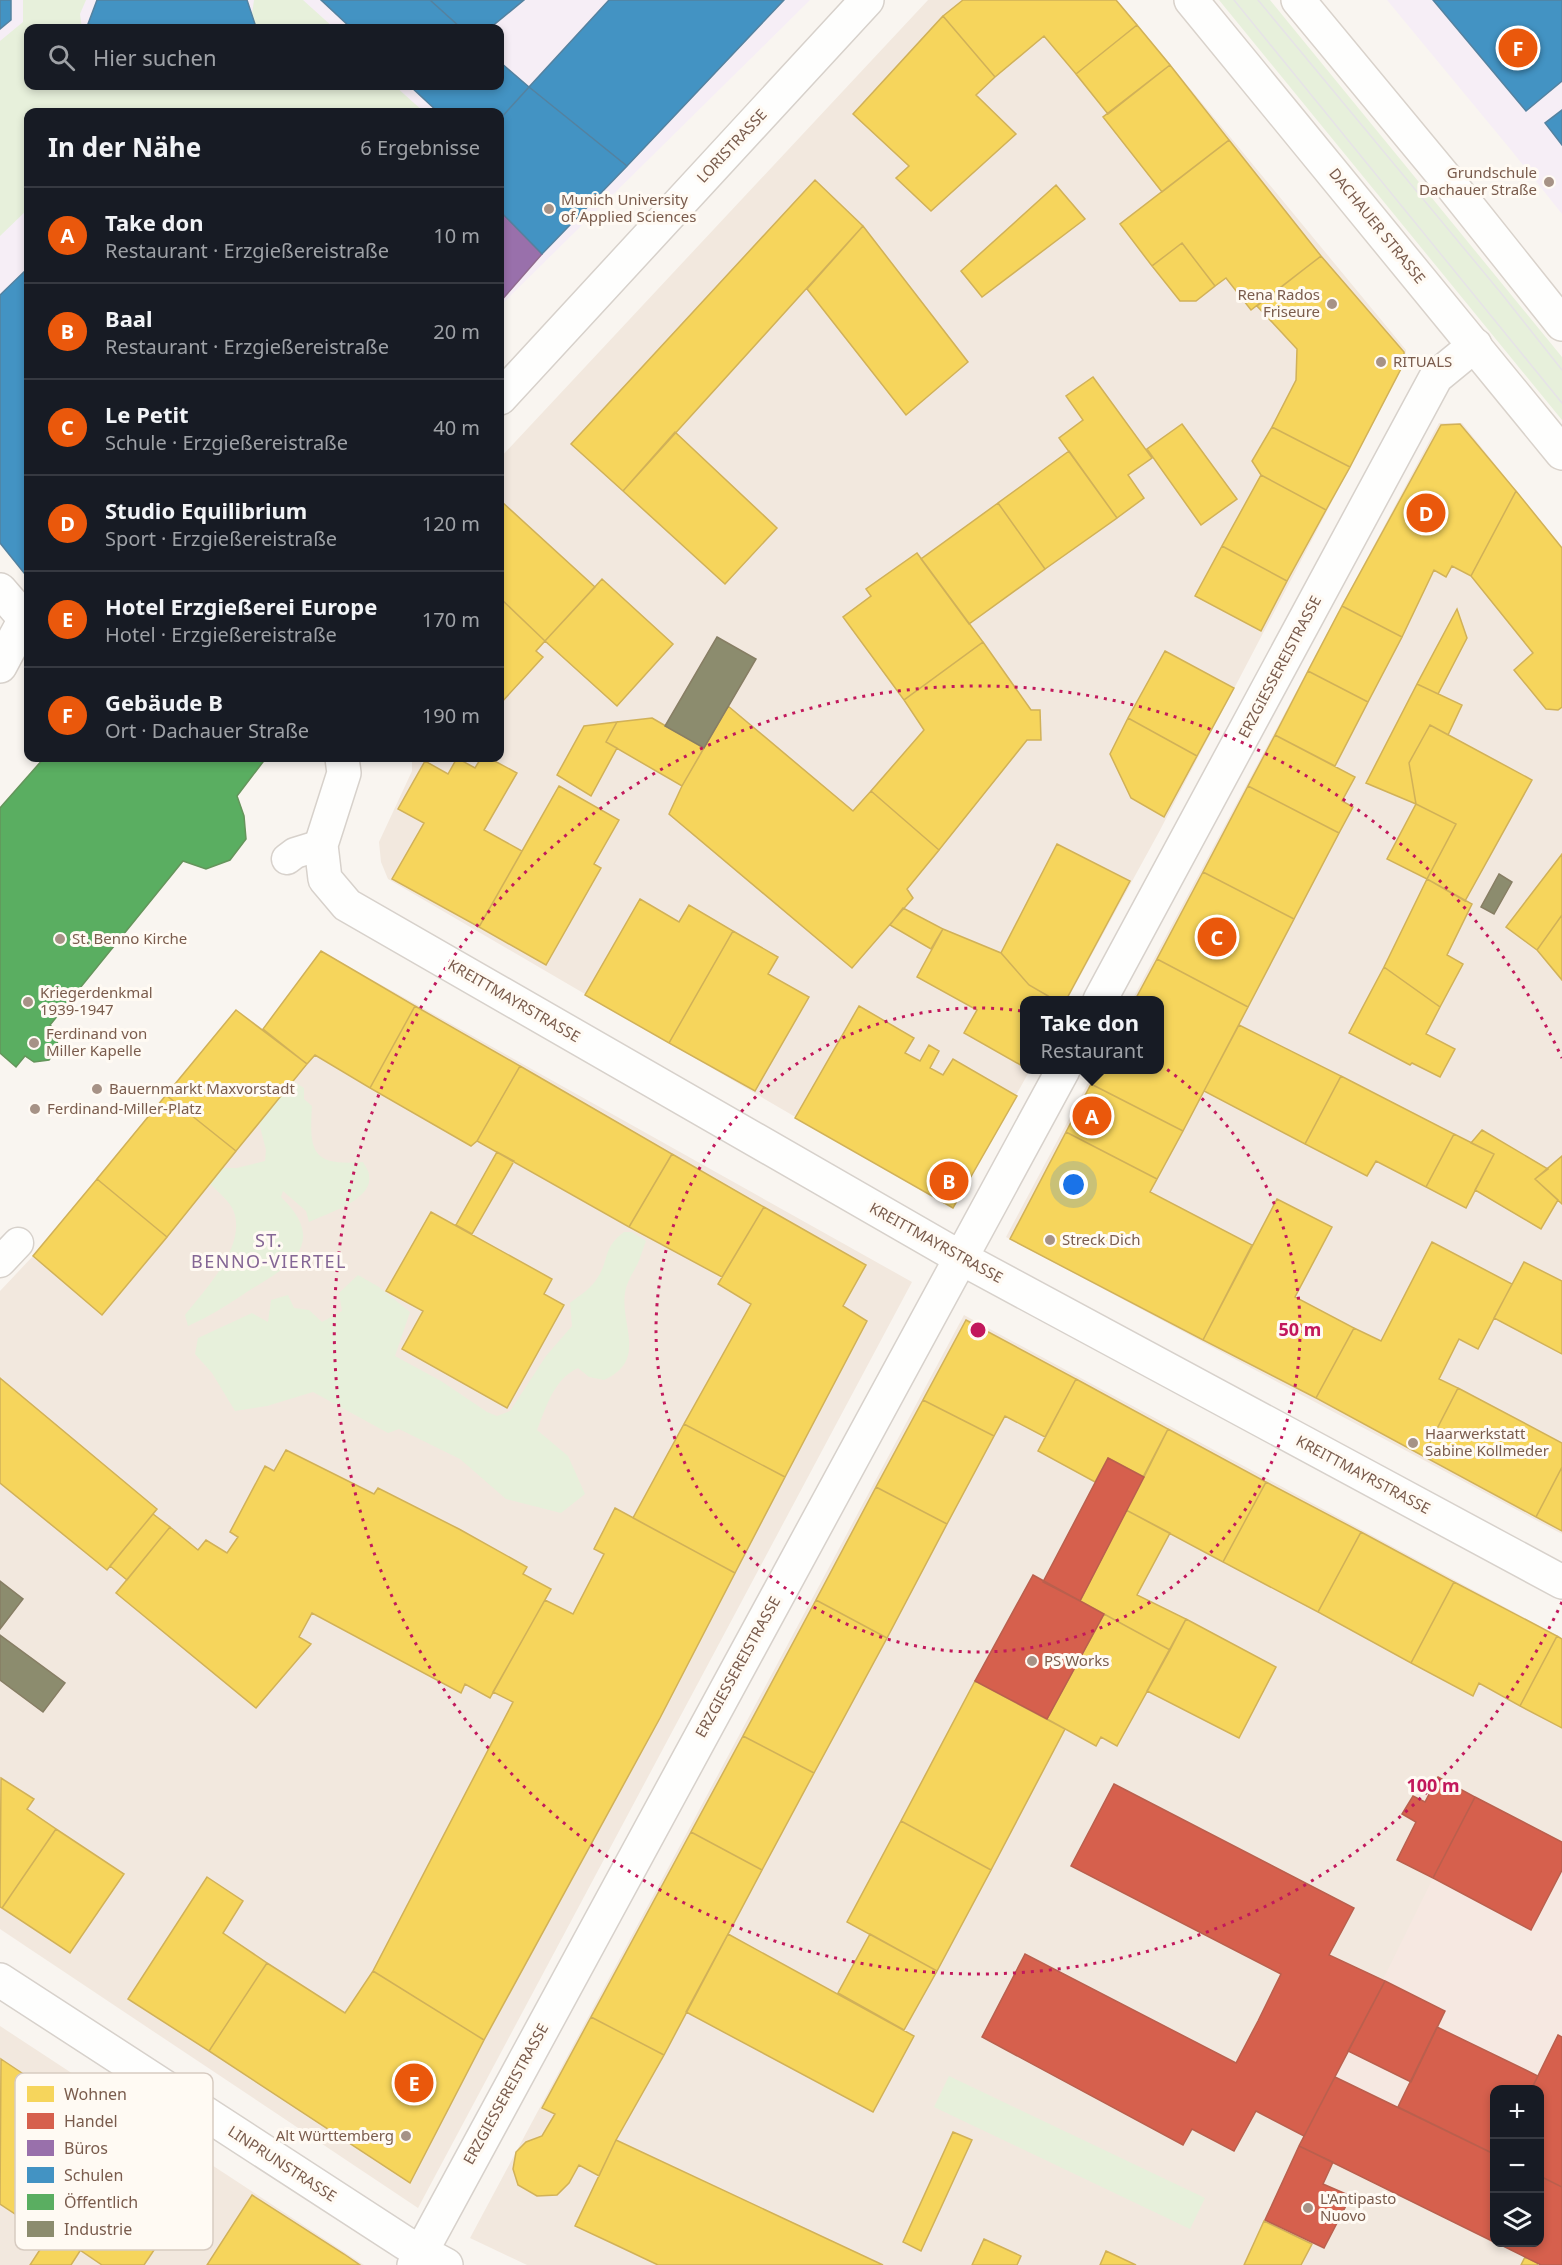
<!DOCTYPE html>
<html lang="de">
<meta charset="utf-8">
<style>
body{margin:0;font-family:"Noto Sans",sans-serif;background:#242831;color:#f1f3f6}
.controls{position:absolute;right:18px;bottom:18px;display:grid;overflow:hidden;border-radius:12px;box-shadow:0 3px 9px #0003}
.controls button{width:54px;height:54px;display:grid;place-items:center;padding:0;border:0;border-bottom:2px solid #363941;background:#171b24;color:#f1f3f6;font:30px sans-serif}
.you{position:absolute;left:1074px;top:1185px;width:21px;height:21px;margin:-15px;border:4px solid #fff;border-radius:50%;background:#1a73e8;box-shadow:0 0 0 9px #1a73e833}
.badge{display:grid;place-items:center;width:39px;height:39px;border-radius:50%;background:#ea580c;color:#fff;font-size:20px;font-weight:700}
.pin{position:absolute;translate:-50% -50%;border:3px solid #fff;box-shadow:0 2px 6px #0006}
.popup{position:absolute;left:1020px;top:996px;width:144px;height:78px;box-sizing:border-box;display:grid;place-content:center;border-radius:12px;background:#171b24;filter:drop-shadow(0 2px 4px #0005);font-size:20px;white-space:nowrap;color:#9ea1a6}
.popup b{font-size:22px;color:#f1f3f6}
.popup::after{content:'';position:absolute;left:50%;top:100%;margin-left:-12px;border:12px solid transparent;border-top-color:#171b24}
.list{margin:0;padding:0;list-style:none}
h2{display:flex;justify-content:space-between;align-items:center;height:78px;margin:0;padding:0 24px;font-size:26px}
h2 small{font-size:20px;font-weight:400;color:#9ea1a6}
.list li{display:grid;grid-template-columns:39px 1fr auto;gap:18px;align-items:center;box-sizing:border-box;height:96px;padding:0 24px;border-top:2px solid #363941}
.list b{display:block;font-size:22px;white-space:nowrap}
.list p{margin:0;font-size:20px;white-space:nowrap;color:#9ea1a6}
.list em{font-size:20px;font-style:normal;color:#9ea1a6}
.icon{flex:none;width:33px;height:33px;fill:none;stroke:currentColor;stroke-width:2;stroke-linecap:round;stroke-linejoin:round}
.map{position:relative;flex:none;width:1562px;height:2265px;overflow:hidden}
.search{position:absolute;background:#171b24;box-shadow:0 3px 9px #0003;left:24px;top:24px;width:480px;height:66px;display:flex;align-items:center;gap:15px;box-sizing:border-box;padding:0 21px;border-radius:12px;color:#9ea1a6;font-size:22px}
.panel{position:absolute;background:#171b24;box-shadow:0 3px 9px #0003;left:24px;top:108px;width:480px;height:654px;border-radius:12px}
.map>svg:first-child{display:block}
.residential{fill:#f2e8de;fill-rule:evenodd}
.commercial{fill:#f6e8e1}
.education{fill:#f6eef6;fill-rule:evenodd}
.green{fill:#e7f0db}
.homes{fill:#f6d55c;stroke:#d1b158;stroke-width:1.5}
.shops{fill:#d6604d;stroke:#ba5f4d;stroke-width:1.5}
.offices{fill:#9970ab;stroke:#906a8f;stroke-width:1.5}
.schools{fill:#4393c3;stroke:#5482a0;stroke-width:1.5}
.public{fill:#5aae61;stroke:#64955b;stroke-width:1.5}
.industry{fill:#8c8c6e;stroke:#877e64;stroke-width:1.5}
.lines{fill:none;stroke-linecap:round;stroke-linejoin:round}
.pedestrian-casing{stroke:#d7d1cb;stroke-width:33}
.minor-casing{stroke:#d7d1cb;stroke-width:36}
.secondary-casing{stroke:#d9d2cb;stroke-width:36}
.pedestrian{stroke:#fefefd;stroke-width:30}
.minor{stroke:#fefefd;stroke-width:33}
.secondary{stroke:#fefefd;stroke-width:33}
.tram{stroke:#e6e3e7;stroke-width:1.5}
.ring{fill:none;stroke:#c2185b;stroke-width:3;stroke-dasharray:3 6}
.poi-dot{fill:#a69286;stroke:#fffaf3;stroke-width:2}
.labels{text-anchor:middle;stroke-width:6;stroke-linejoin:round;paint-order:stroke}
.street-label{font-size:15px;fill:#7a5c4d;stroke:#fffaf3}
.poi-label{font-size:15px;fill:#7a5c4d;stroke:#fffaf3;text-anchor:start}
.quarter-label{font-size:18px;letter-spacing:1.5px;fill:#846695;stroke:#fffaf3}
.key{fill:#fffaf3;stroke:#d7cbc1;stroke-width:1.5}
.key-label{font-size:16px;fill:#7a5c4d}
.centre{fill:#c2185b;stroke:#fffaf3;stroke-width:3}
.ring-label{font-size:18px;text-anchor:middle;font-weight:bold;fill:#c2185b;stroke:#fffaf3;stroke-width:6;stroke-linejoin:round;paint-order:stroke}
</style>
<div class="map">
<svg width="1562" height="2265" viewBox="0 0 1562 2265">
<rect width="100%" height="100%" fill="#f9f5f0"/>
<path class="residential" d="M928 0H1117L1406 350 1405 362 1159 832 1067 1000H1024V1070H1030L953 1209 388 879 381 862 379 842 412 771V758H500V458Z
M1439 423H1462L1562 548V1534L1006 1237 1095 1070H1160V1000H1132Z
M321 951 912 1282 418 2208 0 1929V1291L33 1256 236 1010 263 1029Z
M964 1315 1562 1638V2265H527L470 2238ZM1494 2090H1540V2242H1494Z
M0 2026 364 2265H0Z"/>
<path class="commercial" d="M1562 1861V2188L1540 2177V2090H1494V2155L1335 2077 1433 1878 1531 1930Z"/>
<path class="education" d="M0 0H810L500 306V112H28V569L24 573 0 543ZM28 28H500V86H28Z
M1387 0H1562V214L1511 150Z"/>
<path class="green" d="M23 0H86L80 14 82 28H28V86H395L424 112H28V209L0 236V41L23 22Z
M254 0H303L334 28H250Z
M1219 0H1270L1562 357V420Z
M293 1081 304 1088V1099L312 1106C309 1152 312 1166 363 1162 365 1166 369 1171 369 1175 374 1200 327 1213 309 1222L306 1211 283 1191 281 1197C291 1207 301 1218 303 1233 306 1262 264 1280 244 1294 226 1306 208 1317 188 1326L185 1315C205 1289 246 1248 234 1212 230 1201 218 1192 210 1184L222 1168H237L265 1161 266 1150 259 1123Z
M624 1232H632L646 1241C643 1248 641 1256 638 1263 633 1273 627 1281 625 1293 620 1325 648 1360 604 1380L589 1377 578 1368C554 1379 546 1407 537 1430L568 1456 585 1494 561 1513 506 1499 460 1459 399 1429 388 1433 313 1392 267 1406 235 1411 212 1373 195 1354 198 1338 252 1313 268 1322 271 1300 288 1295 294 1308 309 1310 322 1322 342 1311 339 1293 358 1275 379 1287 410 1312 395 1356 441 1381 487 1412 497 1416 510 1411 546 1356 572 1326 570 1303C580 1295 592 1288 598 1277 610 1258 602 1249 624 1232Z
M949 2076 1205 2198 1190 2229 934 2107Z"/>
<path class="homes" d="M963 0H1116L1137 25 1076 74 1044 36 995 77 943 16Z
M943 16 995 77 976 95 1016 134 931 211 896 178 909 166 853 114Z
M1137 25 1170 65 1108 114 1076 74Z
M1170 65 1229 140 1162 192 1103 117Z
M1229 140 1321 256 1251 310 1226 278 1215 286 1182 243 1152 266 1120 224Z
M815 180 863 226 623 491 571 444Z
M1056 185 1085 219 982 297 961 271Z
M863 226 968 362 906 415 807 289Z
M1182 243 1215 286 1196 301H1180L1152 266Z
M1321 256 1404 352V363L1350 467 1272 427 1296 380 1297 349 1257 306Z
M1093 377 1152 458 1128 475 1144 498 1117 518 1059 438 1083 420 1066 396Z
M1182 424 1237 499 1201 525 1147 449Z
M1460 424 1516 491 1471 576 1452 566 1446 577 1434 570 1402 637 1342 606 1441 425Z
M1272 427 1350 467 1326 510 1261 475 1252 461Z
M675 432 777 528 725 584 623 491Z
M1069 451 1117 518 1045 569 998 503Z
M1261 475 1326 510 1287 581 1222 546Z
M1516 491 1562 548V707L1558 710 1546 709 1514 670 1533 653 1471 576Z
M501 501 595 587 545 641 500 598Z
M998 503 1045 569 969 624 921 559Z
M1222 546 1287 581 1261 631 1195 596Z
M917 553 983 642 904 700 843 617 871 596 866 589Z
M602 579 673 644 617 706 545 641Z
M500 598 545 641 536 651 543 657 500 704Z
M1342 606 1402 637 1368 702 1308 671Z
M1457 609 1467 638 1438 694 1417 684Z
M983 642 1031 710H1040L1041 740H1027L939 850 871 791 924 730 904 700Z
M1165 651 1234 688 1197 756 1128 718Z
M1308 671 1368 702 1335 766 1275 735Z
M1417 684 1462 705 1448 735 1430 725 1409 763 1416 804 1366 783Z
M728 706 853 811 871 791 939 850 907 889 913 898 852 968 669 814 682 786Z
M652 718 704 748 682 786 606 742 617 722Z
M1128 718 1197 756 1164 817 1131 798 1110 754Z
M617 722 606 742 617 748 591 796 557 775 584 726Z
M1430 725 1532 780 1465 901 1427 879 1456 824 1416 804 1409 763Z
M1275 735 1355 777 1342 801 1353 807 1339 833 1248 786Z
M457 758 475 768 481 758H489L517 773 484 830 522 851 479 927 392 879 424 823 398 809 425 761 448 774Z
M559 786 619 820 594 864 601 868 546 965 479 927Z
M1248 786 1339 833 1294 919 1203 872Z
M1416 804 1456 824 1427 879 1387 859Z
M1057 844 1130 881 1066 1000H1055L1029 985 1001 953Z
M1562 854V915L1537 950 1506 927Z
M1203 872 1294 919 1248 1007 1157 959Z
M1427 879 1472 904 1447 955 1463 964 1440 1007 1384 967Z
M640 899 679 922 689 905 733 931 669 1043 585 995Z
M903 908 943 929 931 949 890 925Z
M1562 915V980L1537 950Z
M943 929 1001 953 1029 985 1055 1000H1024V1067L964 1033 977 1010 917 977Z
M733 931 778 957 768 974 809 997 755 1091 669 1043Z
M321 951 415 1006 370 1088 315 1055 307 1064 263 1029Z
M1157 959 1248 1007 1183 1131 1091 1084 1099 1070H1160V1000H1135Z
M1384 967 1440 1007 1426 1034 1455 1049 1440 1077 1412 1063 1410 1065 1349 1033Z
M415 1006 520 1066 477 1141 471 1146 370 1088Z
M859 1006 914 1038 905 1053 920 1061 929 1045 939 1051 930 1068 943 1075 953 1059 1017 1096 953 1208 795 1118Z
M236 1010 307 1064 236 1151 166 1095Z
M1239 1025 1341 1076 1305 1144 1204 1091Z
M520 1066 672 1154 629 1227 477 1141Z
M1341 1076 1454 1134 1426 1187 1376 1161 1367 1176 1305 1144Z
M1091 1084 1183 1131 1157 1179 1066 1132Z
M166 1095 236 1151 167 1237 97 1179Z
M1482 1130 1548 1169 1535 1179 1558 1200 1541 1229 1475 1190 1494 1154 1471 1143Z
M1066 1132 1157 1179 1150 1192 1252 1245 1203 1340 1010 1239Z
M1454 1134 1494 1154 1466 1208 1426 1187Z
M497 1152 514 1161 472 1234 456 1225Z
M672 1154 764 1207 722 1277 629 1227Z
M1562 1156V1204L1535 1179Z
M97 1179 167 1237 102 1315 33 1256Z
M1277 1199 1332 1227 1295 1297 1354 1328 1316 1398 1203 1340Z
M764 1207 866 1265 843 1306 867 1321 785 1477 684 1424 751 1304 718 1284Z
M431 1212 552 1279 544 1294 564 1305 507 1408 402 1349 423 1311 386 1291Z
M1432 1242 1512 1284 1478 1349 1459 1339 1439 1379 1458 1388 1423 1456 1316 1398 1354 1328 1381 1341Z
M1524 1262 1562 1281V1354L1494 1318Z
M966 1320 1076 1379 1045 1437 1005 1416 994 1436 923 1400Z
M0 1378 157 1509 107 1570 0 1483Z
M1076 1379 1168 1429 1144 1477 1108 1458 1095 1482 1038 1451Z
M1458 1388 1562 1443V1467L1536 1517 1423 1456Z
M923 1400 994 1436 947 1524 876 1487Z
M684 1424 785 1477 735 1573 633 1518Z
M1168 1429 1266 1482 1223 1562 1126 1510Z
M286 1450 374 1494 378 1488 459 1529 527 1567 523 1574 551 1589 490 1698 465 1684 461 1693 312 1613 299 1637 311 1644 256 1708 116 1593 170 1527 198 1550 206 1540 227 1553 238 1537 230 1532 265 1466 274 1471Z
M1562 1467V1531L1536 1517Z
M1266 1482 1361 1532 1318 1612 1223 1562Z
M876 1487 947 1524 887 1638 816 1600Z
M615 1508 735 1573 660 1718 484 2040 373 1971 513 1702 493 1692 545 1600 573 1614 604 1554 594 1549Z
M1126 1510 1170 1533 1137 1595 1186 1619 1170 1650 1080 1601Z
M153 1514 170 1527 127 1580 110 1566Z
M1361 1532 1454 1582 1411 1663 1318 1612Z
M1454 1582 1557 1636 1520 1706 1479 1683 1473 1696 1411 1663Z
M816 1600 887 1638 814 1773 743 1736Z
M1104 1614 1170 1650 1117 1746 1101 1737 1096 1746 1047 1719Z
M1186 1619 1276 1667 1239 1738 1147 1691Z
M1557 1636 1562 1639V1728L1520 1706Z
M975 1681 1065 1729 991 1870 901 1821Z
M743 1736 814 1773 762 1870 691 1832Z
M1 1778 34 1799 27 1809 56 1829 2 1908 0 1907Z
M901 1821 991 1870 937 1971 847 1922Z
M56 1829 124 1874 70 1953 2 1908Z
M691 1832 762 1870 664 2055 591 2017Z
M207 1877 243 1901 223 1933 267 1963 209 2051 128 1999Z
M728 1934 914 2036 873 2112 686 2012Z
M870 1934 937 1971 904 2030 838 1993Z
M267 1963 345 2013 373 1971 484 2040 410 2183 209 2051Z
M591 2017 664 2055 616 2140 599 2176 579 2165 569 2183 557 2195 537 2196 518 2185 513 2169 516 2152 526 2142 542 2136 555 2114 542 2108Z
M1 2059 116 2136 42 2246 18 2231 24 2220 0 2204Z
M953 2132 972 2140 921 2251 903 2242Z
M116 2136 195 2189 144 2265H102L52 2231Z
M616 2140 883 2265H658L618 2246 575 2226Z
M252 2195 344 2254 360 2265H207Z
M1264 2221 1312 2244 1301 2265H1244Z
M52 2231 80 2251 71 2265H30Z
M984 2239 1021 2256 1017 2265H972Z
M1106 2251 1136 2265H1100Z
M1525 2257 1538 2263 1537 2265H1521Z"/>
<path class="shops" d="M1108 1458 1144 1477 1080 1601 1043 1582Z
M1033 1575 1104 1614 1047 1719 975 1681Z
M1438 1777 1475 1797 1433 1878 1397 1860 1416 1822 1402 1814 1413 1796 1425 1802Z
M1114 1784 1354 1908 1329 1955 1385 1981 1304 2136 1256 2111 1234 2151 1192 2129 1183 2145 982 2037 1025 1954 1236 2063 1258 2021 1281 1974 1071 1866Z
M1475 1797 1562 1842V1870L1531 1930 1433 1878Z
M1385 1981 1445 2011 1411 2082 1348 2051Z
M1437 2027 1538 2076 1531 2090H1494V2154L1398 2107Z
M1558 2035 1562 2037V2187L1540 2176V2090H1531Z
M1335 2077 1494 2154V2242L1299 2146Z
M1299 2146 1333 2162 1323 2184 1351 2196 1324 2248 1265 2220Z
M1540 2176 1562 2187V2265H1541L1495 2242H1540Z"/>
<path class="offices" d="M500 211 542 254 500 302Z"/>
<path class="schools" d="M0 0H11V20L0 29Z
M97 0H247L256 27 107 28 88 24Z
M321 0H430L461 28H351Z
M430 0H524L490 28H461Z
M609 0H784L627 166 529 87Z
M1433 0H1562V81L1526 111Z
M500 62 529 87 500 119V112H438L410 86H500Z
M529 87 627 166 542 254 500 211V119Z
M1562 110V145L1545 123Z
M28 268V569L24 573 0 543V295Z"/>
<path class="public" d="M44 758H266L237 796 244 816 246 839 230 860 206 869 183 861 50 1025 56 1031 58 1048 49 1060 34 1062 25 1056 16 1067 0 1053V808Z"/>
<path class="industry" d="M717 637 756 659 704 748 665 726Z
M1499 874 1512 882 1494 914 1481 907Z
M0 1581 23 1599 0 1629Z
M0 1635 65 1683 43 1712 0 1680Z"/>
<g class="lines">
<g class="pedestrian-casing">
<path id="pedestrian" d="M287 859 295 853 321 845
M0 1262 18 1243"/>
</g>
<g class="minor-casing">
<path id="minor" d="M500 398 867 0
M0 590 25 619
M0 666 25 619 28 617
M342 758 344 773 321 845 325 879 347 905 961 1258 1562 1582
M1100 1000 1436 377 1475 345
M0 1980 405 2243 446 2265
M414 2265 1063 1070"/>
</g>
<g class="secondary-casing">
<path id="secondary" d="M1191 0 1562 453
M1298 0 1452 186 1562 324"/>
</g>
<use href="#pedestrian" class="pedestrian"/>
<use href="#minor" class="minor"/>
<use href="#secondary" class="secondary"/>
<path class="tram" d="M1234 0 1562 403
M1258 0 1501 293 1562 370"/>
</g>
<g class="ring">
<circle cx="978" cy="1330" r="322"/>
<path d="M1562 1602A644 644 0 1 1 1562 1058"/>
</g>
<g class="poi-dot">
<circle cx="1549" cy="182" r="6"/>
<circle cx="549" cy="209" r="6"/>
<circle cx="1332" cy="304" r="6"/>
<circle cx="1381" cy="362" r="6"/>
<circle cx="60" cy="939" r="6"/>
<circle cx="28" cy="1002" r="6"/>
<circle cx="34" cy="1043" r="6"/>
<circle cx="97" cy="1089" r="6"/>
<circle cx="35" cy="1109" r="6"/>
<circle cx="1050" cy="1240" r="6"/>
<circle cx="1413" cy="1443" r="6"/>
<circle cx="1032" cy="1661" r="6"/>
<circle cx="406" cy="2136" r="6"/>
<circle cx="1308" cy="2208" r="6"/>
</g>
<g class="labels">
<g class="street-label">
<text transform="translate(732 146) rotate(-47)" y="5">LORISTRASSE</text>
<text transform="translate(1377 226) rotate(51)" y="5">DACHAUER STRASSE</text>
<text transform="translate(1280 667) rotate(-62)" y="5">ERZGIESSEREISTRASSE</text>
<text transform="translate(514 1001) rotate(30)" y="5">KREITTMAYRSTRASSE</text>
<text transform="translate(936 1243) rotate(29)" y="5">KREITTMAYRSTRASSE</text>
<text transform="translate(1363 1475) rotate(28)" y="5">KREITTMAYRSTRASSE</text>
<text transform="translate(738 1667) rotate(-61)" y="5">ERZGIESSEREISTRASSE</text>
<text transform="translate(506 2094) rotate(-61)" y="5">ERZGIESSEREISTRASSE</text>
<text transform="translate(282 2164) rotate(33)" y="5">LINPRUNSTRASSE</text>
</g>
<g class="poi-label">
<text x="1537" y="178" text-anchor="end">Grundschule<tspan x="1537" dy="17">Dachauer Straße</tspan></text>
<text x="561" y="205">Munich University<tspan x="561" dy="17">of Applied Sciences</tspan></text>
<text x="1320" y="300" text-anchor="end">Rena Rados<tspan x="1320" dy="17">Friseure</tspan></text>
<text x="1393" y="367">RITUALS</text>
<text x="72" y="944">St. Benno Kirche</text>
<text x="40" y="998">Kriegerdenkmal<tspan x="40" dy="17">1939-1947</tspan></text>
<text x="46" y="1039">Ferdinand von<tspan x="46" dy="17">Miller Kapelle</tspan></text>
<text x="109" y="1094">Bauernmarkt Maxvorstadt</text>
<text x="47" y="1114">Ferdinand-Miller-Platz</text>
<text x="1062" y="1245">Streck Dich</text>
<text x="1425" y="1439">Haarwerkstatt<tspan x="1425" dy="17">Sabine Kollmeder</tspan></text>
<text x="1044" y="1666">PS Works</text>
<text x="394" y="2141" text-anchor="end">Alt Württemberg</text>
<text x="1320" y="2204">L'Antipasto<tspan x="1320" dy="17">Nuovo</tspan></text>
</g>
<g class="quarter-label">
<text x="269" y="1247">ST.<tspan x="269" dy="21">BENNO-VIERTEL</tspan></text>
</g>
</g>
<rect x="15" y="2073" width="198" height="177" rx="9" class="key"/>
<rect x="27" y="2086" width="27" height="16" fill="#f6d55c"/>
<rect x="27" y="2113" width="27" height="16" fill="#d6604d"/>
<rect x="27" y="2140" width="27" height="16" fill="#9970ab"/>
<rect x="27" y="2167" width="27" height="16" fill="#4393c3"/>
<rect x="27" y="2194" width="27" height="16" fill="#5aae61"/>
<rect x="27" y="2221" width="27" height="16" fill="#8c8c6e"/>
<g class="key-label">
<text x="64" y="2100">Wohnen</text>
<text x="64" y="2127">Handel</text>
<text x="64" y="2154">Büros</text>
<text x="64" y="2181">Schulen</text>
<text x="64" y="2208">Öffentlich</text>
<text x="64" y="2235">Industrie</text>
</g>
<circle cx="978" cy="1330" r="9" class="centre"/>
<g class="ring-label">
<text x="1300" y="1336">50 m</text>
<text x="1433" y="1792">100 m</text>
</g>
</svg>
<div class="controls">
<button>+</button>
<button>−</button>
<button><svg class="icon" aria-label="layers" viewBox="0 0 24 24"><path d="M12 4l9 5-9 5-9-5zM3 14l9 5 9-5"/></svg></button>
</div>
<div class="you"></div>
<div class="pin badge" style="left:1092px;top:1116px">A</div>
<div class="popup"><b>Take don</b>Restaurant</div>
<div class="pin badge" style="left:949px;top:1181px">B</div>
<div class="pin badge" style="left:1217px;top:937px">C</div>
<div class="pin badge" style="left:1426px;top:513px">D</div>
<div class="pin badge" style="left:414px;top:2083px">E</div>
<div class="pin badge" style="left:1518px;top:48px">F</div>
<div class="search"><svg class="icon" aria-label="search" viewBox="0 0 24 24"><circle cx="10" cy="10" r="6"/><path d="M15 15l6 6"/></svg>Hier suchen</div>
<section class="panel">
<h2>In der Nähe<small>6 Ergebnisse</small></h2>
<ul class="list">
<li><span class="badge">A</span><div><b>Take don</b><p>Restaurant · Erzgießereistraße</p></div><em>10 m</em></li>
<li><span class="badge">B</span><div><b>Baal</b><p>Restaurant · Erzgießereistraße</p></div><em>20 m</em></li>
<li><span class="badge">C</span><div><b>Le Petit</b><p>Schule · Erzgießereistraße</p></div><em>40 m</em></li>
<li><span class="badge">D</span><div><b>Studio Equilibrium</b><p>Sport · Erzgießereistraße</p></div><em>120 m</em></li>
<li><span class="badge">E</span><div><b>Hotel Erzgießerei Europe</b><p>Hotel · Erzgießereistraße</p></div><em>170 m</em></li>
<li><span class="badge">F</span><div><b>Gebäude B</b><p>Ort · Dachauer Straße</p></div><em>190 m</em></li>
</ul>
</section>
</div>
